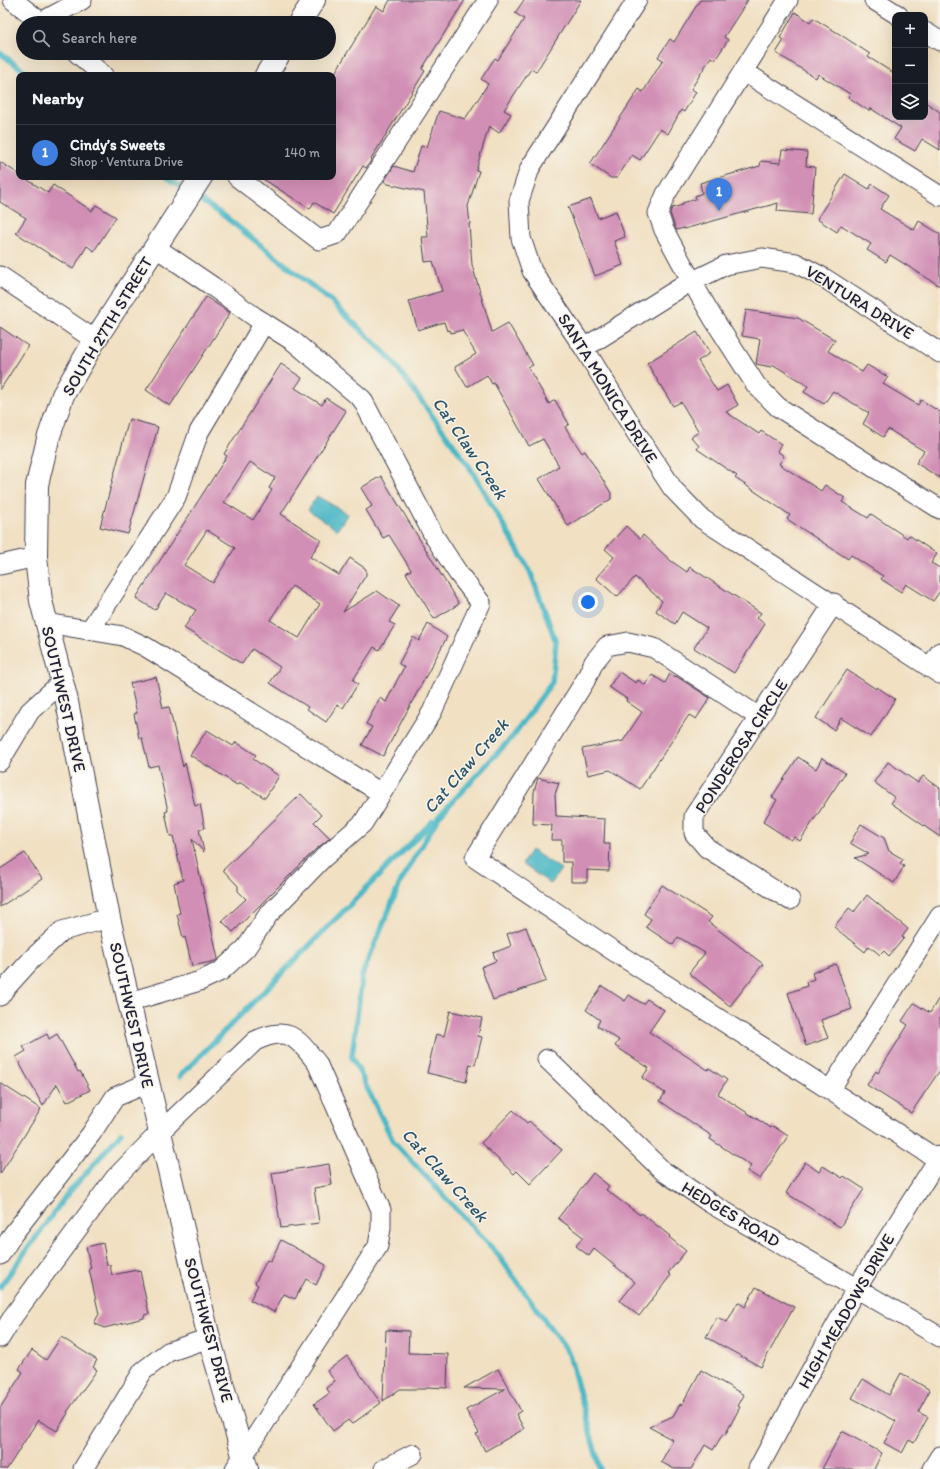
<!DOCTYPE html>
<meta charset="utf-8">
<style>
body{margin:0;font-family:Itim,sans-serif;background:#242831;color:#f1f3f6}
.controls{position:absolute;right:12px;top:12px;display:grid;overflow:hidden;border-radius:8px;box-shadow:0 4px 16px #0002}
.controls button{width:36px;height:36px;display:grid;place-items:center;padding:0;border:0;border-bottom:1px solid #363941;background:#171b24;color:#f1f3f6;font:20px sans-serif}
.you{position:absolute;left:588px;top:602px;width:14px;height:14px;margin:-10px;border:3px solid #fff;border-radius:50%;background:#1a73e8;box-shadow:0 0 0 6px #1a73e833}
.badge{display:grid;place-items:center;width:26px;height:26px;border-radius:50%;background:#d690ce;color:#fff;font-size:13px;font-weight:700}
.pin{position:absolute;translate:-50% -33px;filter:drop-shadow(0 1px 2px #0008)}
.pin::after{content:'';position:absolute;top:21px;width:14px;height:12px;background:inherit;clip-path:polygon(0 0,100% 0,50% 100%)}
.list{margin:0;padding:0;list-style:none}
h2{display:flex;justify-content:space-between;align-items:center;height:52px;margin:0;padding:0 16px;font-size:17px}
h2 small{font-size:13px;font-weight:400;color:#9ea1a6}
.list li{display:grid;grid-template-columns:26px 1fr auto;gap:12px;align-items:center;box-sizing:border-box;height:56px;padding:0 16px;border-top:1px solid #363941}
.list b{display:block;font-size:15px;white-space:nowrap}
.list p{margin:0;font-size:13px;white-space:nowrap;color:#9ea1a6}
.list em{font-size:13px;font-style:normal;color:#9ea1a6}
.icon{flex:none;width:22px;height:22px;fill:none;stroke:currentColor;stroke-width:2;stroke-linecap:round;stroke-linejoin:round}
.map{position:relative;flex:none;width:940px;height:1469px;overflow:hidden}
.search{position:absolute;background:#171b24;box-shadow:0 4px 16px #0002;left:16px;top:16px;width:320px;height:44px;display:flex;align-items:center;gap:10px;box-sizing:border-box;padding:0 14px;border-radius:22px;color:#9ea1a6;font-size:15px}
.panel{position:absolute;background:#171b24;box-shadow:0 4px 16px #0002;left:16px;top:72px;width:320px;height:108px;border-radius:8px}
.map>svg:first-child{display:block}
.water{fill:#4bb8c6;stroke:#366d80}
.lines{fill:none;stroke-linecap:round;stroke-linejoin:round}
.stream{stroke:#4bb8c6;stroke-width:5.5}
.building{fill:#d28fb5;fill-rule:evenodd}
.minor-casing{stroke:#413e4f;stroke-width:21}
.major-casing{stroke:#413e4f;stroke-width:24}
.minor{stroke:#fff;stroke-width:19}
.major{stroke:#fff;stroke-width:22}
.labels{text-anchor:middle;stroke-width:3;stroke-linejoin:round;paint-order:stroke}
.street-label{font-size:17px;fill:#22223b;stroke:#f7f3e8}
.water-label{font-size:18px;font-style:italic;fill:#30566c;stroke:#f7f3e8}
</style>
<div class="map">
<svg width="940" height="1469" viewBox="0 0 940 1469">
<rect width="100%" height="100%" fill="#f7f3e8"/>
<filter id="ink" filterUnits="userSpaceOnUse"><feTurbulence type="fractalNoise" baseFrequency=".025" numOctaves="2"/><feDisplacementMap in="SourceGraphic" scale="8" xChannelSelector="R" yChannelSelector="G"/><feConvolveMatrix kernelMatrix="1 2 1 2 8 2 1 2 1" color-interpolation-filters="sRGB"/></filter>
<filter id="wash" filterUnits="userSpaceOnUse"><feTurbulence type="fractalNoise" baseFrequency=".012" numOctaves="4" result="noise"/><feDisplacementMap in="SourceGraphic" scale="16" xChannelSelector="R" yChannelSelector="G"/><feGaussianBlur stdDeviation="0.9" result="paint"/><feColorMatrix in="noise" values="0 0 0 0 0 0 0 0 0 0 0 0 0 0 0 0 0 1.4 0 .05"/><feComposite in="paint" operator="in"/></filter>
<g filter="url(#wash)">
<rect width="100%" height="100%" fill="#f1e0c2"/>
<path class="water" d="M317 496 348 514 337 530 308 510Z
M531 850 561 869 551 884 522 864Z"/>
<g class="lines">
<path class="stream" d="M0 53 30 75
M166 177 187 191
M194 196 223 215 331 301 390 358 469 466 530 571 556 642 552 682 514 735 439 816 401 881 362 975 352 1057 393 1141 496 1252 569 1354 600 1469
M180 1076 433 821
M0 1287 66 1196 121 1133"/>
</g>
<g id="blocks">
<path class="building" d="M390 0H465L422 69 425 71 371 159H372L366 168 363 166 333 214 314 202 310 209 260 177H333V76L376 6 384 11Z
M524 0H581L536 72 531 69 504 110 511 114 499 133 489 126 476 170 479 171 468 206 470 224H469L472 265 492 332 508 323 533 365 528 367 549 404 555 400 569 424 565 427 582 453 585 451 611 493V499L568 526 539 479 559 466 543 439 529 446 494 383 492 384 487 375 467 387 455 367 476 354 462 330 451 333 450 330 447 331 444 322 418 330 409 301 442 291 433 261 425 262 422 237H428L424 192 388 184 384 181 394 166 413 172 421 146 427 147 439 111 465 119 488 84 481 79 495 58 498 60 524 19 515 13Z
M700 0H748L724 37 728 40 715 60 711 57 691 89 696 92 684 112 681 110 668 134 660 129 640 160 632 155 617 178H611L590 164 639 89 643 92 663 60 658 57 670 39 674 42Z
M795 12 810 22 813 18 841 35 870 54 868 57 895 74V117H925V102L940 112V150L922 139 915 151 894 139 901 128 870 108 869 111 848 97 850 94 818 74 816 78 776 53 784 40 780 38Z
M782 150 807 152 806 166 815 167 811 214 777 211 778 203 684 229V228L676 230 670 213 672 208 683 205 682 203 696 199 695 196 702 193 700 183 760 166 761 161 780 163Z
M0 162 19 174V177H23L48 193 53 185 92 211 96 205 116 217 94 251 87 246 73 269 16 233 26 218 0 202Z
M845 174 869 189 872 184 889 195 880 209 914 230 919 221 940 234V286L890 255 886 262 867 250 871 244 841 225 837 232 817 219Z
M591 199 598 218 616 211 625 237 614 241 623 265 595 276 568 207Z
M206 297 230 313 170 406 146 390Z
M746 310 798 318 835 340 828 351 862 372 867 365 888 377 883 384 918 405 921 400 940 412V478L916 463 924 451 888 429 883 437 863 424 869 413 833 391 824 404 804 392 808 386 772 364 771 367 756 364 760 339 742 336Z
M0 327 28 346 0 390Z
M697 332 710 353 698 361 717 391 727 385 738 405 726 412 759 434 761 431 781 444 777 451 784 456 779 464 821 491 825 485 845 498 842 502 868 518 871 514 907 538 909 535 937 554 931 563 940 568V591L933 601 906 584 901 592 881 579 883 576 851 555 848 559 787 519 790 515 735 478 737 476 697 449 699 446 691 437 699 432 681 402 673 406 647 363Z
M281 364 302 378 295 388 322 405 326 398 346 411 281 514 321 540 310 557 339 575 350 558 366 569V575L343 612 377 591 399 606 389 622 395 625 379 650 374 647 353 680 358 684 343 708 337 705 326 722 307 709 308 707 270 683 280 667 252 649 242 664 184 628 196 610 166 593 155 610 136 598 227 456 224 454ZM250 462 275 478 269 488 272 490 253 520 224 502ZM207 530 235 548 213 583 184 565ZM292 586 320 604 299 638 270 620Z
M129 419 158 427 128 534 100 527Z
M381 476 459 604 434 619 406 573 411 570 389 535 383 538 366 510 372 506 361 488Z
M626 526 640 539 643 535 671 561 687 572 690 567 761 613 757 618 765 624 734 673 694 648 707 628 682 612 675 624 656 611 662 601 635 577 617 597 596 578 614 557 605 549Z
M428 624 447 637 383 756 362 745 372 727 366 724 380 698 386 702 404 667 399 664V663L413 637 419 641Z
M847 670 876 689 877 687 895 699 871 737 841 718 834 730 816 718Z
M619 672 636 683 638 680 645 685 652 675 665 683 670 674 675 677 676 676 710 698 696 719 689 715 640 789 610 770 588 775 582 749 623 741 642 712 626 701 627 699 609 687Z
M156 677 163 708 169 707 183 767 185 763 195 806 200 804 205 828 199 829 204 852 192 839 218 959 215 961 192 966 185 937 183 938 177 914 180 913 174 883 183 880 173 836H170L165 812 168 811 158 765 149 767 142 738H139L134 714 137 713 130 683Z
M207 730 233 746 236 742 256 755 253 759 279 776 265 798 239 782 237 785 190 755Z
M798 757 816 769 822 758 845 773 800 841 794 837 791 840 763 822 777 800 772 797Z
M888 762 918 783 923 776 940 788V837L891 803 895 798 874 782Z
M538 778 559 783 555 794 556 816 605 819 604 844H610L609 871 587 870V882H571V862H562V840H551L552 825 533 824 534 792Z
M301 794 321 815 314 822 330 838 315 850 233 932 222 921 246 899 238 891V886L223 870Z
M861 824 884 838 889 851 903 859 900 864 904 866 894 883 855 858 869 854 850 843Z
M25 853 42 879 0 907V869Z
M662 885 712 917 708 922 763 964 730 1006 689 973 705 953 678 937 673 945 646 927 651 919 644 914Z
M867 895 908 929 902 937 904 938 889 956 884 951 880 955 869 946 865 952 834 927 849 908 854 912Z
M526 927 546 981 493 1000 481 967 496 961 493 953 511 946 507 934Z
M836 964 852 1009 821 1020 828 1038 806 1046 788 993 807 986 806 982 814 979 812 973Z
M602 986 625 1001 629 995 643 1004 647 999 664 1010 649 1032 708 1070 709 1068 727 1080 718 1094 771 1128 773 1126 788 1136 760 1179 747 1171 751 1166 710 1139 712 1136 660 1101 665 1093 642 1078 649 1068 615 1046 619 1040 597 1026 600 1020 586 1010Z
M940 996V1070L911 1113 867 1085 876 1071 878 1073 908 1025 902 1021 914 1003 930 1013Z
M450 1011 482 1018 478 1036 482 1037 475 1065 470 1064 466 1082 427 1073 436 1034 444 1036Z
M47 1034 49 1039 57 1034 78 1072 80 1071 90 1090 67 1102 57 1084 43 1106 16 1057 26 1051 23 1047Z
M0 1083 41 1109 0 1174Z
M513 1110 527 1123 529 1121 562 1150 530 1184 517 1171 514 1174 481 1143Z
M805 1162 819 1172 823 1166 842 1178 844 1176 864 1189 840 1227 786 1193Z
M329 1164 332 1185 314 1188 319 1223 281 1228 272 1173Z
M593 1173 609 1186 606 1190 640 1215 641 1213 650 1220 670 1236 669 1237 686 1251 668 1273 671 1275 639 1316 620 1301 635 1282 594 1249 589 1256 576 1246 583 1237 558 1218Z
M281 1240 326 1265 316 1285 306 1279 295 1299 284 1294 274 1312 250 1300 258 1285 255 1283 267 1260 270 1262Z
M103 1243 107 1265H110L112 1275 137 1270V1272L140 1271 149 1314 144 1315V1318L104 1328 94 1323 99 1314 89 1269 91 1268 86 1247Z
M756 1287 794 1307 761 1367 706 1337 717 1317 727 1322 738 1302 745 1307Z
M386 1330 409 1331 408 1353 448 1354 447 1388 427 1387 426 1389H400L383 1401Z
M61 1337 97 1360 93 1367 97 1370 67 1412 68 1413 57 1431 38 1420 7 1469H0V1408L23 1372 19 1369 32 1350 46 1360Z
M347 1356 381 1403 352 1424 348 1420 333 1431 314 1404 330 1393 326 1388 335 1381 327 1371Z
M498 1369 521 1411 516 1414 524 1429 485 1451 476 1434 479 1433 466 1410 505 1389 464 1388Z
M701 1370 744 1395 738 1406 740 1407 725 1435 723 1434 713 1450 705 1445 691 1469H674L661 1462 673 1440 649 1427 673 1416 680 1404 682 1405Z
M901 1373 930 1390 918 1412 928 1417 914 1443 909 1440 902 1453 884 1443 896 1421 852 1398 863 1379 889 1395Z
M842 1431 882 1453 874 1469H822Z"/>
</g>
</g>
<g filter="url(#ink)">
<use href="#blocks" fill-opacity="0" stroke="#413e4f" stroke-width="1"/>
<g class="lines">
<g class="minor-casing">
<path id="minor" d="M13 0 42 23
M637 0 530 168 519 201 521 238 532 271 584 348 635 431 673 489 702 519 940 674
M788 0 666 194 658 213 664 230 692 282 713 318 756 385 778 407 940 509
M874 0 898 15
M41 22 82 0
M925 32 940 41
M77 53 103 75
M743 71 940 196
M237 177 319 240 337 234 488 0
M0 276 95 340
M584 348 683 286 726 265 762 258 796 263 824 278 940 353
M0 565 36 557
M47 623 123 636 146 647 381 793
M90 630 176 497 199 432 264 323
M930 668 940 652
M759 717 654 648 628 642 607 646 594 662 585 681 475 858 612 950 940 1161
M0 761 30 711 62 682
M790 900 707 848 694 833V816L834 603
M0 996 4 990 32 959 62 931 109 918
M129 1002 200 981 221 971 246 948 268 915 323 858 363 823 432 712 481 603 458 573 434 536 362 399 293 341 255 317 212 286 155 247
M547 1059 663 1171 710 1203 940 1337
M830 1090 940 916
M0 1255 13 1234 91 1134 115 1097 148 1083
M0 1338 14 1315 115 1178 160 1132 255 1041C288 1025 296 1037 317 1063L381 1210V1228L378 1246 235 1469
M83 1469 143 1371 168 1352 209 1338
M384 1469 413 1454
M758 1469 793 1403 856 1289 940 1156
M932 1469 940 1456"/>
</g>
<g class="major-casing">
<path id="major" d="M299 23 314 0
M266 75 280 53
M201 177 95 340 63 395 48 439 37 485 36 557 41 601 66 697 109 918 209 1338 247 1469"/>
</g>
<use href="#minor" class="minor"/>
<use href="#major" class="major"/>
</g>
</g>
<g class="labels">
<g class="street-label">
<text transform="translate(860 302) rotate(32)" y="6">VENTURA DRIVE</text>
<text transform="translate(107 326) rotate(-59)" y="6">SOUTH 27TH STREET</text>
<text transform="translate(608 388) rotate(58)" y="6">SANTA MONICA DRIVE</text>
<text transform="translate(64 699) rotate(77)" y="6">SOUTHWEST DRIVE</text>
<text transform="translate(741 746) rotate(-57)" y="6">PONDEROSA CIRCLE</text>
<text transform="translate(132 1015) rotate(77)" y="6">SOUTHWEST DRIVE</text>
<text transform="translate(731 1214) rotate(31)" y="6">HEDGES ROAD</text>
<text transform="translate(846 1311) rotate(-60)" y="6">HIGH MEADOWS DRIVE</text>
<text transform="translate(209 1330) rotate(75)" y="6">SOUTHWEST DRIVE</text>
</g>
<g class="water-label">
<text transform="translate(470 448) rotate(56)" y="6">Cat Claw Creek</text>
<text transform="translate(466 766) rotate(-49)" y="6">Cat Claw Creek</text>
<text transform="translate(445 1175) rotate(48)" y="6">Cat Claw Creek</text>
</g>
</g>
</svg>
<div class="controls">
<button>+</button>
<button>−</button>
<button><svg class="icon" aria-label="layers" viewBox="0 0 24 24"><path d="M12 4l9 5-9 5-9-5zM3 14l9 5 9-5"/></svg></button>
</div>
<div class="you"></div>
<div class="pin badge" style="left:719px;top:211px;background:#3f7fe0">1</div>
<div class="search"><svg class="icon" aria-label="search" viewBox="0 0 24 24"><circle cx="10" cy="10" r="6"/><path d="M15 15l6 6"/></svg>Search here</div>
<section class="panel">
<h2>Nearby<small></small></h2>
<ul class="list">
<li><span class="badge" style="background:#3f7fe0">1</span><div><b>Cindy’s Sweets</b><p>Shop · Ventura Drive</p></div><em>140 m</em></li>
</ul>
</section>
</div>
